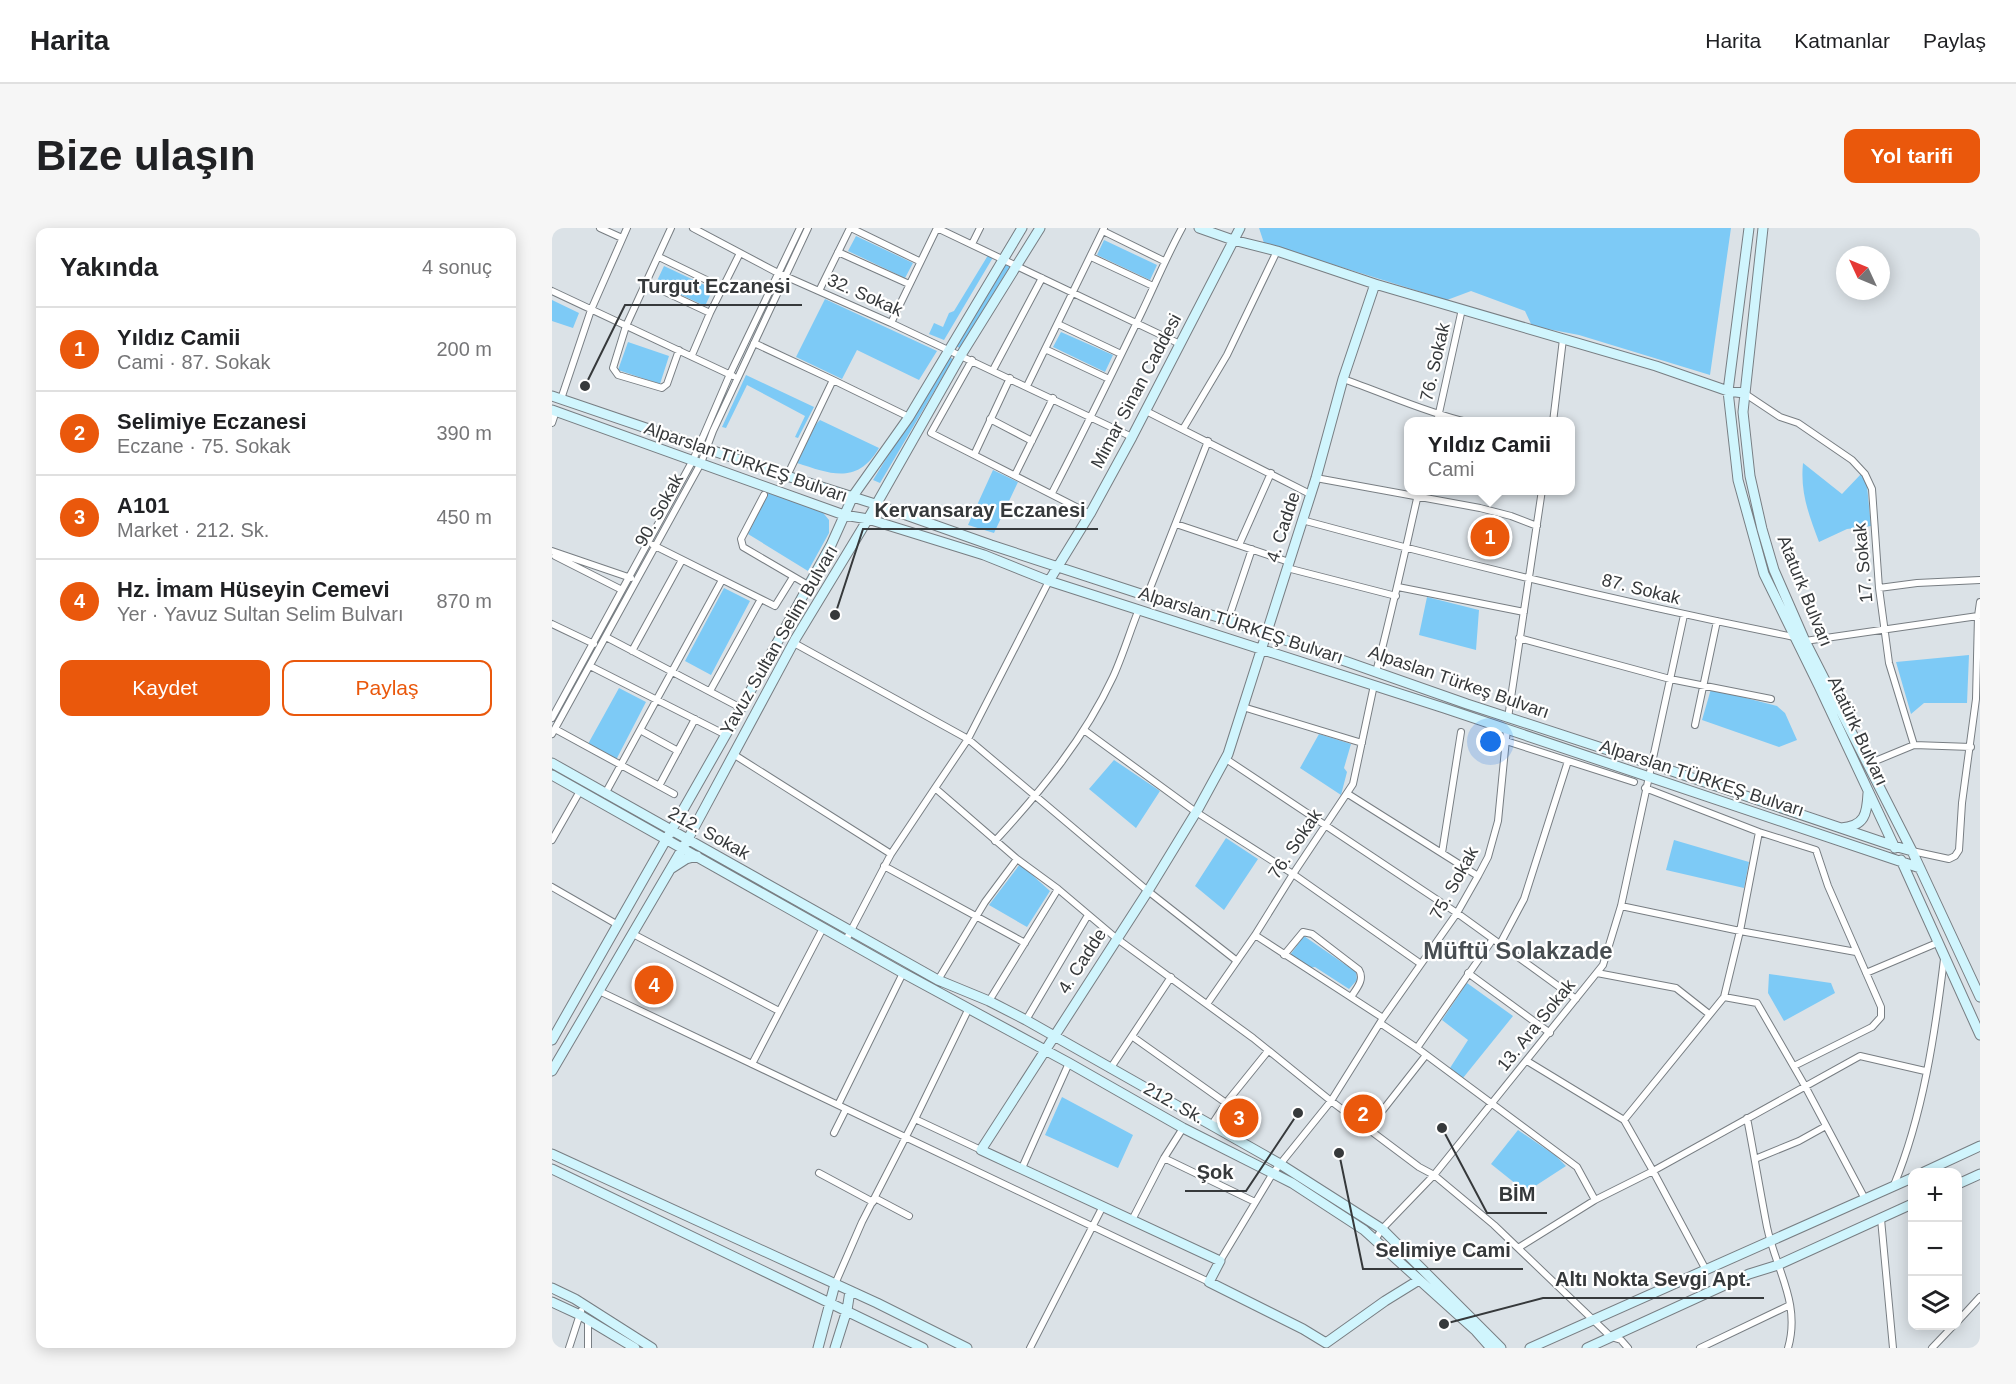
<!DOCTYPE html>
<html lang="tr">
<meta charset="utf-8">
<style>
body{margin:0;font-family:Helvetica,sans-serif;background:#f6f6f6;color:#202124}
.controls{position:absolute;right:18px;bottom:18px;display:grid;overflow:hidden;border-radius:12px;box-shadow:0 3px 15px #0003}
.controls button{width:54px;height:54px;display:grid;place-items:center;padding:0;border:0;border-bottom:2px solid #e0e0e0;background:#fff;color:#202124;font:30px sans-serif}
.compass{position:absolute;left:1284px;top:18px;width:54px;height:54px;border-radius:50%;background:#fff;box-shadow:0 3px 15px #0003;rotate:314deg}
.you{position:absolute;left:939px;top:514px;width:21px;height:21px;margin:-15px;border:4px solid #fff;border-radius:50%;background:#1a73e8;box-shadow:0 0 0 9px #1a73e833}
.badge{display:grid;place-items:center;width:39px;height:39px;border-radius:50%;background:#ea580c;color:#fff;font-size:20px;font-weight:700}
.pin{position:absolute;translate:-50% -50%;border:3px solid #fff;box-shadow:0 2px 6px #0006}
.popup{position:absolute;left:852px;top:189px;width:171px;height:78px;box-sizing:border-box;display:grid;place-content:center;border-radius:12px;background:#fff;filter:drop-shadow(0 2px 4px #0005);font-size:20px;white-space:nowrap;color:#757577}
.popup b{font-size:22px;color:#202124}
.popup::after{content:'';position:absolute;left:50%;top:100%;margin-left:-12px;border:12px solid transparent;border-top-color:#fff}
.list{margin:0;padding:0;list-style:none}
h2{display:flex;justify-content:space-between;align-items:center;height:78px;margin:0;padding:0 24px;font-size:26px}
h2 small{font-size:20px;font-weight:400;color:#757577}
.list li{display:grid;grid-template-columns:39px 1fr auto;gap:18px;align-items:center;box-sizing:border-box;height:84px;padding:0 24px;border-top:2px solid #e0e0e0}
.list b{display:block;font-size:22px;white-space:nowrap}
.list p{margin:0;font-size:20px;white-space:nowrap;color:#757577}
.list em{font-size:20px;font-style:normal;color:#757577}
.actions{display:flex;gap:12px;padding:18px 24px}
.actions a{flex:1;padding:14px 0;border:2px solid #ea580c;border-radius:12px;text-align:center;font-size:21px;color:#ea580c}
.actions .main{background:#ea580c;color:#fff}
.icon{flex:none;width:33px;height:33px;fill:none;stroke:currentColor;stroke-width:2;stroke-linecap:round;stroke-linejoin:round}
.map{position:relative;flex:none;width:1428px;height:1120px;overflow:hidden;border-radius:12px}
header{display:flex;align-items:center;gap:36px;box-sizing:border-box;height:84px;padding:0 30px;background:#fff;border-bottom:2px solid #e0e0e0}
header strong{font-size:28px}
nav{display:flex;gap:33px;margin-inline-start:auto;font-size:21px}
.intro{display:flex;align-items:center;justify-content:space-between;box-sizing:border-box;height:144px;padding:0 36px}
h1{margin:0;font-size:42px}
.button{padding:15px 27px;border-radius:12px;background:#ea580c;color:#fff;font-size:21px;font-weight:700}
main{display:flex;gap:36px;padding:0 36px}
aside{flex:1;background:#fff;border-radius:12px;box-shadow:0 3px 15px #0003}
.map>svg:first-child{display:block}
.green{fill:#7dcaf6}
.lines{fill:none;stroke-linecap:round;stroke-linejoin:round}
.street-casing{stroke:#787e83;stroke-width:8}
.secondary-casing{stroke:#787e83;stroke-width:11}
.street{stroke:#fff;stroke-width:6}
.secondary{stroke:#d0f5fd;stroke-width:9}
.labels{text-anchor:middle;stroke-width:4.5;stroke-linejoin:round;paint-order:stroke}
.street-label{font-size:18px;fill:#36393b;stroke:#fff}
.district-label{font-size:24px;font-weight:bold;fill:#484e52;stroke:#fff}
.leader{fill:none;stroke:#36393b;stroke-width:2}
.callout-dot{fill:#36393b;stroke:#fff;stroke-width:2}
.callout-label{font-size:20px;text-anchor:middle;font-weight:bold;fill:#36393b;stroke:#fff;stroke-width:4.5;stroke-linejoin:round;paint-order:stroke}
</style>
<header>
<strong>Harita</strong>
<nav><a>Harita</a><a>Katmanlar</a><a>Paylaş</a></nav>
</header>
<div class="intro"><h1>Bize ulaşın</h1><a class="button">Yol tarifi</a></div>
<main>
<aside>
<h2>Yakında<small>4 sonuç</small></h2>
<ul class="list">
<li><span class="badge">1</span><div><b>Yıldız Camii</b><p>Cami · 87. Sokak</p></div><em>200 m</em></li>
<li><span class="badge">2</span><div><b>Selimiye Eczanesi</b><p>Eczane · 75. Sokak</p></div><em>390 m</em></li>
<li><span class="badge">3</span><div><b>A101</b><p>Market · 212. Sk.</p></div><em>450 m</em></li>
<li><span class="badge">4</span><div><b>Hz. İmam Hüseyin Cemevi</b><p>Yer · Yavuz Sultan Selim Bulvarı</p></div><em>870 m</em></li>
</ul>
<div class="actions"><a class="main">Kaydet</a><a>Paylaş</a></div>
</aside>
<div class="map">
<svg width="1428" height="1120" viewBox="0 0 1428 1120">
<rect width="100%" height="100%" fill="#dbe2e7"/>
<path class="green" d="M707 0H1179L1158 147 1027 107 980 98 973 83 919 63 895 72 712 15Z
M304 8 361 35 353 50 296 23Z
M552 12 605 37 598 52 545 27Z
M438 24 443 26 392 112 377 106 382 95 391 99 397 85 402 83Z
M456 32 460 35 408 120 403 118Z
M112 38 161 61 153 78 104 55Z
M273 71 385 123 367 152 305 122 290 151 244 129Z
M0 72 27 85 21 100 0 93Z
M509 104 561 127 553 144 501 119Z
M76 114 117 128 108 156 66 142Z
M397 129 401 131 400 133 328 255 321 252Z
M194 147 262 179 246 210 243 209 253 188 195 157 174 200 170 199Z
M268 192 327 220C305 257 279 246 245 235L264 196Z
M1251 235 1290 266 1309 246 1315 258 1319 298 1295 301 1267 314C1257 287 1248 265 1251 235Z
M441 242 466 254 442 305 416 297Z
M216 265 268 281 277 292V305L256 343 196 306Z
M172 360 198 373 159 447 133 433Z
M875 369 927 382 924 422 867 407Z
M1417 427 1415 475H1372L1359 486 1344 434Z
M67 460 94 474 64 532 36 516Z
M1159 461 1225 478 1233 485 1245 512 1227 519 1150 492Z
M767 506 799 516 792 540 795 544 789 567 748 540Z
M562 532 608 563 584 600 537 561Z
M674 610 706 631 672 682 643 658Z
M1122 612 1197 634 1192 660 1114 642Z
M468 636 498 663 475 699 437 677Z
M752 708 804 744 805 752 797 761 763 739 757 740 738 727Z
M1217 746 1279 755 1283 765 1232 793 1216 765Z
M915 755 961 788 911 850 898 840 916 812 890 792Z
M510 869 581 907 566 940 493 907Z
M966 902 1004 928 1014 938 974 964 939 936Z"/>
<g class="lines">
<g class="street-casing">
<path id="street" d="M48 0 70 10
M119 0 74 98 61 140 66 147 110 160 115 156 127 122
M141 0 226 45 339 95 580 209
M299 0 367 33
M385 0 628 116
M551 3 612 33
M420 16 428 0
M286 24 357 56
M107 29 171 60
M539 29 601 58
M94 55 158 85
M0 63 181 148
M267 63 298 0
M339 95 385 0
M506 96 569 126
M202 115 281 152 235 248
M493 121 557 151
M140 127 158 85 188 25
M420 132 379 205 538 286
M441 142 490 50
M791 151C832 165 872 184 915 194
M281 152 357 189
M475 158 552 0
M1192 165 1228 189 1246 195 1300 232 1313 246 1320 261 1327 360 1337 435 1362 517 1316 536
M9 171 39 82 75 0
M594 183 758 266
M438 191 480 213
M885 194 910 81
M1001 194 1011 111
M0 195 4 183
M631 201 675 127 725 23
M422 227 458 150
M463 247 501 170
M764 250 928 280 959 288 985 298
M500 265C529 209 557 152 584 96 600 64 613 31 630 0
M212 267 189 311 191 319 256 357
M750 292C912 336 1077 376 1242 409L1253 413 1426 388
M624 296 737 334
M101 317 223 378 241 349
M687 317 719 245
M0 323 79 350
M3 328 70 362
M735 340 844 368
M846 359 972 384
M1327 360 1365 355 1428 352
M595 368 656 213
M676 392 700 321
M0 396 42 416
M54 409 189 480
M967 410 1118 451 1219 471
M242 415 416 511 497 353
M80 423 130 332
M38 438 174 507
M824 444C840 384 853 323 867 262
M158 463 209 371
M691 479 810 515
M0 490 141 232 178 146 248 0
M956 490 990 262
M1143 497 1165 393
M3 501 122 566
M88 502 126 523
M532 502 644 584 741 646 869 736
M0 506 149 235 161 203 256 0
M954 513 1082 554
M1362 517 1419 519
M181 526 339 626
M674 531 905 685 1024 771
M107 558 143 491
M1093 560 1207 604 1264 622 1276 658 1329 779V789L1320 799 1242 838
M53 566 170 352
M796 566 926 648
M1207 604 1188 703 1304 724
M0 612 28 563
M443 613C489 563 532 511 561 449 571 427 578 403 587 381
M1360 623 1397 631 1403 628 1407 622 1410 575 1424 471 1426 388 1428 374
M890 625 909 504
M332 638 473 715
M0 659 66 697
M1069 678 1188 703 1172 769 1072 892
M81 706 227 783
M703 707 831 790
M294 712 339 626 383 560
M948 716 972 671 1016 533
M732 727 751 704 760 706 807 742C813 752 804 761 799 769
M685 733 596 663 416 511 383 560 465 631 506 661 564 710 701 810 779 873 867 939 882 947 942 997 1059 1109 1069 1112 1076 1120
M916 745 998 805
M1045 745 1124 760 1157 786
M1314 745 1385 715
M386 752 433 674 465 631
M47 763 657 1054
M1172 769 1205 775 1253 858 1313 971
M437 773 506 661
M655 776 703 707 741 646 801 556 822 457
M417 780 363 891 429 922
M474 792 536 687
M828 795 865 820 1025 939 1043 972
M581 809 674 875
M865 820 941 711
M200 836 271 700
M558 841 619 749
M286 877 351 745
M1195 890C1202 926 1208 963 1215 999 1224 1042 1249 1075 1236 1120
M659 898 674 875 716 823
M816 901 874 827
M282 905 294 881
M612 930 703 974
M1203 931 1247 913 1274 898
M470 940 517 835
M267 945 321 974
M1342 957C1371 887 1383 806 1392 731
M323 970 357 988
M1329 991 1341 1120
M580 992 612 930 631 900
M823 1012 830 1001 882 947 1051 737 1069 678 1132 387
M966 1020 1043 972 1101 943 1072 892 975 833
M668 1033 721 945 779 873 831 790 905 685 926 648 936 629 946 593 955 501
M1154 1042 1101 943 1308 828 1373 843
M283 1056 310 994 363 891
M1406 1093 1428 1069
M17 1120 29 1083
M36 1120V1091
M478 1120 551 978
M1148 1120 1238 1077
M1380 1120 1401 1098"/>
</g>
<g class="secondary-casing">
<path id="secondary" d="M647 0 681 12 725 23 823 56 1104 138 1176 163 1192 165
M1197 0 1176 163 1186 252 1212 346 1267 458 1343 620
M1211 0 1191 184 1198 248 1210 301 1222 342 1253 413 1360 623 1428 769
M823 56 791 151 764 250 676 526 646 581 596 663 429 922 668 1033 657 1054 751 1101 774 1115 833 1073 867 1052
M0 168 235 248 323 276 439 317 595 368 676 392 915 476 1099 536 1342 618 1360 623
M0 182 292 287 316 291 432 327 497 353 892 480 1368 640
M497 353 538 286 580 209 688 0
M0 535 386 752 437 773 474 792 728 936 830 1001 949 1120
M0 547 351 745 517 835 631 900 740 955 812 1002 924 1103 939 1120
M1289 600C1313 598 1315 586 1316 565
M1349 632 1428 807
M120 640 134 631 145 628
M0 812 189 480 279 317 301 268 357 189 470 0
M0 843 136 611 244 410 316 291 409 127 488 0
M0 926 325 1075 415 1120
M0 941 371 1120
M1372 944 1428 918
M1406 956 1428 946
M0 1060 23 1071 100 1120
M0 1074 28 1087 83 1120
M266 1120 283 1056
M283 1120 295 1082 298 1063
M978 1120 1360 950
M1035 1120 1197 1046 1226 1037 1360 976"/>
</g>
<use href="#street" class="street"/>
<use href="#secondary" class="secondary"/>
</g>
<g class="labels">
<g class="street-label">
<text transform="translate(313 67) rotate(24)" y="6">32. Sokak</text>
<text transform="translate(883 134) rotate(-77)" y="6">76. Sokak</text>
<text transform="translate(584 163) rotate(-62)" y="6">Mimar Sinan Caddesi</text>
<text transform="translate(194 234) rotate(19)" y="6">Alparslan TÜRKEŞ Bulvarı</text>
<text transform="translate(107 282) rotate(-61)" y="6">90. Sokak</text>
<text transform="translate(731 299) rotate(-72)" y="6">4. Cadde</text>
<text transform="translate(1311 335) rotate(-95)" y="6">17. Sokak</text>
<text transform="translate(1089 361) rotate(14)" y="6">87. Sokak</text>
<text transform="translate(1253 363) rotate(68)" y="6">Ataturk Bulvarı</text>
<text transform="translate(689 397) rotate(18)" y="6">Alparslan TÜRKEŞ Bulvarı</text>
<text transform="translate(227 412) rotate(-60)" y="6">Yavuz Sultan Selim Bulvarı</text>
<text transform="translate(907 454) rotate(19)" y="6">Alpaslan Türkeş Bulvarı</text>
<text transform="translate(1306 503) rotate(65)" y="6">Atatürk Bulvarı</text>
<text transform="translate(1150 550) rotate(18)" y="6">Alparslan TÜRKEŞ Bulvarı</text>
<text transform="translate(157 605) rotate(29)" y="6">212. Sokak</text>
<text transform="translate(743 616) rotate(-56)" y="6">76. Sokak</text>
<text transform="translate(902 655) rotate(-61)" y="6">75. Sokak</text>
<text transform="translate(530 733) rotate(-57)" y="6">4. Cadde</text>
<text transform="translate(984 797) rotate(-51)" y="6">13. Ara Sokak</text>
<text transform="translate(622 875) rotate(29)" y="6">212. Sk.</text>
</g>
<g class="district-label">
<text x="966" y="731">Müftü Solakzade</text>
</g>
</g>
<path class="leader" d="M33 158L73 77H250M283 387L311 301H546M746 885L694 963H633M890 900L935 985H995M787 925L811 1041H971M892 1096L991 1070H1212"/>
<g class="callout-dot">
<circle cx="33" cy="158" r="6"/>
<circle cx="283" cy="387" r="6"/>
<circle cx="746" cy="885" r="6"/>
<circle cx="890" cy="900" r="6"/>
<circle cx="787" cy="925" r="6"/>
<circle cx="892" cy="1096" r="6"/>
</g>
<g class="callout-label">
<text x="162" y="65">Turgut Eczanesi</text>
<text x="428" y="289">Kervansaray Eczanesi</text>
<text x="663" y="951">Şok</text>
<text x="965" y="973">BİM</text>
<text x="891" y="1029">Selimiye Cami</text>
<text x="1101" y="1058">Altı Nokta Sevgi Apt.</text>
</g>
</svg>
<div class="controls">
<button>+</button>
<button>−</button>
<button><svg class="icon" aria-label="layers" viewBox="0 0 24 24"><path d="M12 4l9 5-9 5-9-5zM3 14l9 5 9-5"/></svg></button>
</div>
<svg class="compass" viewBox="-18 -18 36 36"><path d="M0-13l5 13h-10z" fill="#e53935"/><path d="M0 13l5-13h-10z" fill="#757577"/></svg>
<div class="you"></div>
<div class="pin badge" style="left:938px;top:309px">1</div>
<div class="popup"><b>Yıldız Camii</b>Cami</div>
<div class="pin badge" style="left:811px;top:886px">2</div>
<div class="pin badge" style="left:687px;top:890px">3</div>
<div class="pin badge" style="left:102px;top:757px">4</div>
</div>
</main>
